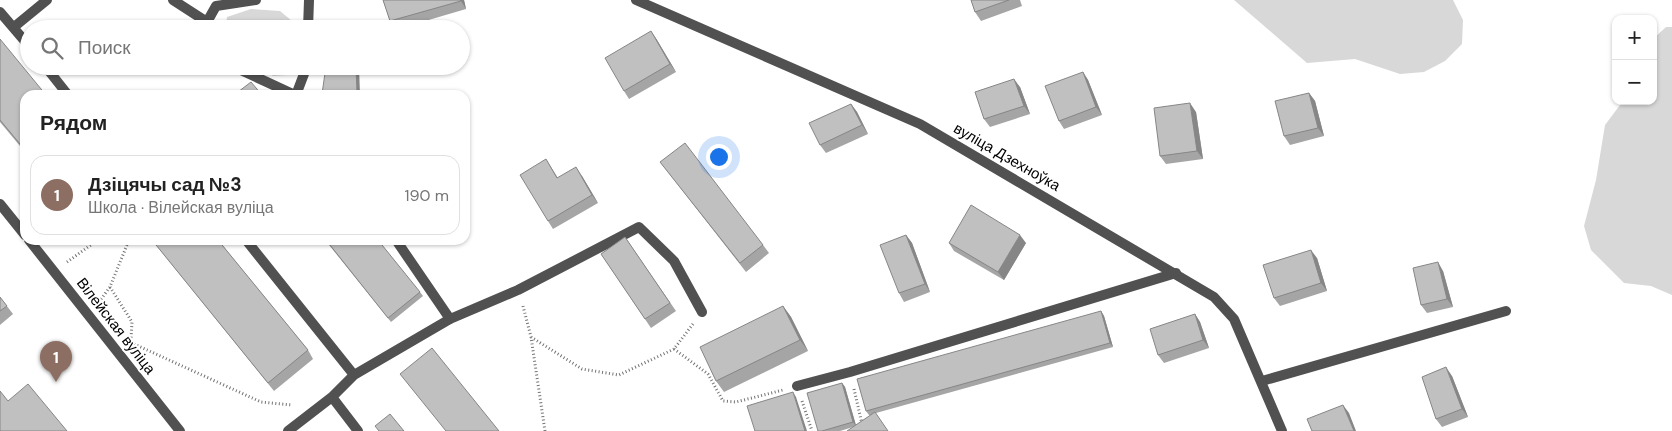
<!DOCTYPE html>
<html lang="ru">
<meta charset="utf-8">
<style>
body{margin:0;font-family:"DM Sans",sans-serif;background:#f6f6f6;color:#222}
.controls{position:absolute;right:15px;top:15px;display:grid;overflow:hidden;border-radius:10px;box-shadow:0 1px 4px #0004}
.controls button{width:45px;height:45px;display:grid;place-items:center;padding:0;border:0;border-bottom:1px solid #e0e0e0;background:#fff;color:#222;font:25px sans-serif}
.you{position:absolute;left:718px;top:156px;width:18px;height:18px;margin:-12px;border:4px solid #fff;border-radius:50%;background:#1a73e8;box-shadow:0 0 0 8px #1a73e833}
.badge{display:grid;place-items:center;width:32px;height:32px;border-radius:50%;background:#0b8043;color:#fff;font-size:16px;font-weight:700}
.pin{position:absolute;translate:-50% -41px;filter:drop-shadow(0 1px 2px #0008)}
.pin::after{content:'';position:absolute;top:26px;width:18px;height:15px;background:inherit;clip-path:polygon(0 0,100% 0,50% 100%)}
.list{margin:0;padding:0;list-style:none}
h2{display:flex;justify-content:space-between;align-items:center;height:65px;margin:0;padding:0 20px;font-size:21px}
h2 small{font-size:16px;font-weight:400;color:#767676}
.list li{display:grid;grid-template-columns:32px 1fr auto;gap:15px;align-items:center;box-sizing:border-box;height:80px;margin:0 10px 10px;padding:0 10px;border:1px solid #e0e0e0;border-radius:15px}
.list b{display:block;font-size:19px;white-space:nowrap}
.list p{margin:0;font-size:16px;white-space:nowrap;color:#767676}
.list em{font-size:16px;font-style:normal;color:#767676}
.icon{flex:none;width:28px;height:28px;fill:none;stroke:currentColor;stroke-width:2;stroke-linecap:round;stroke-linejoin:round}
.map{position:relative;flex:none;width:1672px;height:431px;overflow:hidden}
.search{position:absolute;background:#fff;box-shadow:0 1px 4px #0004;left:20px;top:20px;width:450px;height:55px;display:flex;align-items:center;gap:12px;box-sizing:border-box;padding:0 18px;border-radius:28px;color:#767676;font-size:19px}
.panel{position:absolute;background:#fff;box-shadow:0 1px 4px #0004;left:20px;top:90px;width:450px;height:155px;border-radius:15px}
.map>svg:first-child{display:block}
.green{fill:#d8d8d8}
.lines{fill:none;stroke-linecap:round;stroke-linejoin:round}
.path{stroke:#737373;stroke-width:3;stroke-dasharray:1 2.5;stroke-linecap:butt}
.lane{stroke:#515151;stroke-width:10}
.street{stroke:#515151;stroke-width:10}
.wall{fill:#a5a5a5}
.shaded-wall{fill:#868686}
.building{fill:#c0c0c0;stroke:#868686}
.labels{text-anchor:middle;stroke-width:4;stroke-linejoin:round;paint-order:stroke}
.street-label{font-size:15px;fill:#000;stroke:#fff}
</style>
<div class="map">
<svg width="1672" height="431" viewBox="0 0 1672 431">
<rect width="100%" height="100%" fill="#fff"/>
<path class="green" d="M1234 0H1453L1463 20 1462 44 1445 61 1424 72 1400 74 1355 59 1307 63Z
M251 9 280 11 298 26V29H225L227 17Z
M1666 27H1672V295L1651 286 1624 283 1591 250 1584 226 1596 180 1605 125 1623 101H1653V39Z
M261 66H295L287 75 273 76Z"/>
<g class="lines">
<path class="path" d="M67 262 98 240
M110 287 132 322 131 340
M99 302 110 287 129 240
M523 306 531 337 545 431
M531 337 582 369 619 375 674 349 693 324
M134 344 261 402 292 405
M674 349 708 374 723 401 736 402 783 390
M854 389 862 424
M802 401 812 431"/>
<path class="lane" d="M173 0 207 22
M0 12 29 46
M14 27 47 0
M209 29 207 22 216 6 256 0
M308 29 309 0
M45 66 68 95
M232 66 295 95
M296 95 307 66
M246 240 354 375 332 397
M396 240 450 319
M354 375 450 319 518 290 639 227 674 261 702 312
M1262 381 1506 311
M797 386 850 372 1176 273
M288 431 332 397 358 431"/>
<path class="street" d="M636 0 920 124 1214 297 1234 319 1282 431
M0 204 25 235
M29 240 180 431"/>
</g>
<path class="wall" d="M383 0H464L466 9 398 29H395L390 21Z
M971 0H1020L1022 6 981 21 975 12Z
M651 31 657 40 676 72 629 99 624 91Z
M0 39 25 95V152L0 122Z
M1083 72 1088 80 1102 115 1064 129 1059 121Z
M1020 87 1030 114 990 127 984 119Z
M1309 93 1315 101 1324 136 1290 145 1284 136Z
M851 104 857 112 868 134 826 153 820 145Z
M1196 112 1203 159 1166 164 1160 156Z
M546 159 558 178 582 176 598 203 553 229 548 221Z
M660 162 763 245 769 253 746 272Z
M906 235 912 243 930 292 904 302 899 293Z
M625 237 676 311 651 328 601 254Z
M152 240H218L308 350 313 359 274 391Z
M325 240 420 292 423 296 391 322Z
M949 243H1026L1004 280 954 251Z
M1317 258 1327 291 1280 306 1274 298Z
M1443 271 1453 307 1427 313 1421 305Z
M0 297 13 314 0 325Z
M783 306 791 317 808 351 724 392 716 381Z
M1101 311 1104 316 1113 347 876 413 853 427 840 431H818L842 383 845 387 856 425 871 415H869L866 411Z
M1195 314 1200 322 1209 348 1164 363 1158 355Z
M1452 376 1468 417 1442 427 1436 419Z"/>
<path class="shaded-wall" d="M460 0H464L466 9 461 1Z
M651 31 657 40 676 72 670 64Z
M356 66H359L360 95H357Z
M1083 72 1088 80 1102 115 1096 107Z
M1014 79 1020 87 1030 114 1024 106Z
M1309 93 1315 101 1324 136 1318 128Z
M1190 103 1196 112 1203 159 1197 151Z
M851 104 857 112 868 134 862 125Z
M576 167 582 176 598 203 592 195Z
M906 235 912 243 930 292 925 284Z
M1020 235 1026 243 1004 280 998 272Z
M1311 250 1317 258 1327 291 1321 283Z
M1438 262 1443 271 1453 307 1447 299Z
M783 306 791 317 808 351 800 340Z
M1101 311 1104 316 1113 347 1110 343Z
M1195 314 1200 322 1209 348 1203 340Z
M1446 367 1452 376 1468 417 1462 409Z
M842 383 845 387 856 426 853 422Z
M793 392 796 397 807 431H805Z
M1343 405 1349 413 1356 431H1354Z"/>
<path class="building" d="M383 0H460L461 1 390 21Z
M971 0H1009L975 12Z
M651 31 670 64 624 91 605 58Z
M0 39 46 95H25V150L0 120Z
M326 66H356L357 95H323L322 94Z
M1083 72 1096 107 1059 121 1045 86Z
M1014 79 1024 106 984 119 975 92Z
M251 82 262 95H234Z
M1309 93 1318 128 1284 136 1275 101Z
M1190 103 1197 151 1160 156 1154 108Z
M851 104 862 125 820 145 809 123Z
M685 143 763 245 740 263 660 162Z
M546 159 557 178 576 167 592 195 548 221 520 175Z
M971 205 1020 235 998 272 949 243Z
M906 235 925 284 899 293 880 245Z
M625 237 670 303 645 319 601 254Z
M152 240H218L308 350 268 383Z
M326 240H378L420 292 388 318Z
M1311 250 1321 283 1274 298 1263 265Z
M1438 262 1447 299 1421 305 1413 268Z
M0 297 7 306 0 311Z
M783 306 800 340 716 381 700 347Z
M1101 311 1110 343 866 411 857 379Z
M1195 314 1203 340 1158 355 1150 329Z
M432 348 499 431H446L400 374Z
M1446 367 1462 409 1436 419 1422 377Z
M842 383 853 422 822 431H818L807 393Z
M28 384 67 431H0V391L8 401Z
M793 392 805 431H755L747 406Z
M1343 405 1354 431H1312L1307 419Z
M875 412 888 431H847Z
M390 414 404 431H379L375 426Z"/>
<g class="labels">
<g class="street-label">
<text transform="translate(1007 157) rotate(30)" y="5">вуліца Дзехноўка</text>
<text transform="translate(116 326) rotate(52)" y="5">Вілейская вуліца</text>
</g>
</g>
</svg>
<div class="controls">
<button>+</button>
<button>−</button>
</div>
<div class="you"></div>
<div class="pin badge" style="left:56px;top:382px;background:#8d6e63">1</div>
<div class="search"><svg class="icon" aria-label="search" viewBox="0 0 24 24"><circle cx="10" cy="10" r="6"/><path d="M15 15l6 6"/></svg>Поиск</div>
<section class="panel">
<h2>Рядом<small></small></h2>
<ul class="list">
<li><span class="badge" style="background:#8d6e63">1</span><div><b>Дзіцячы сад №3</b><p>Школа · Вілейская вуліца</p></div><em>190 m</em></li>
</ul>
</section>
</div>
